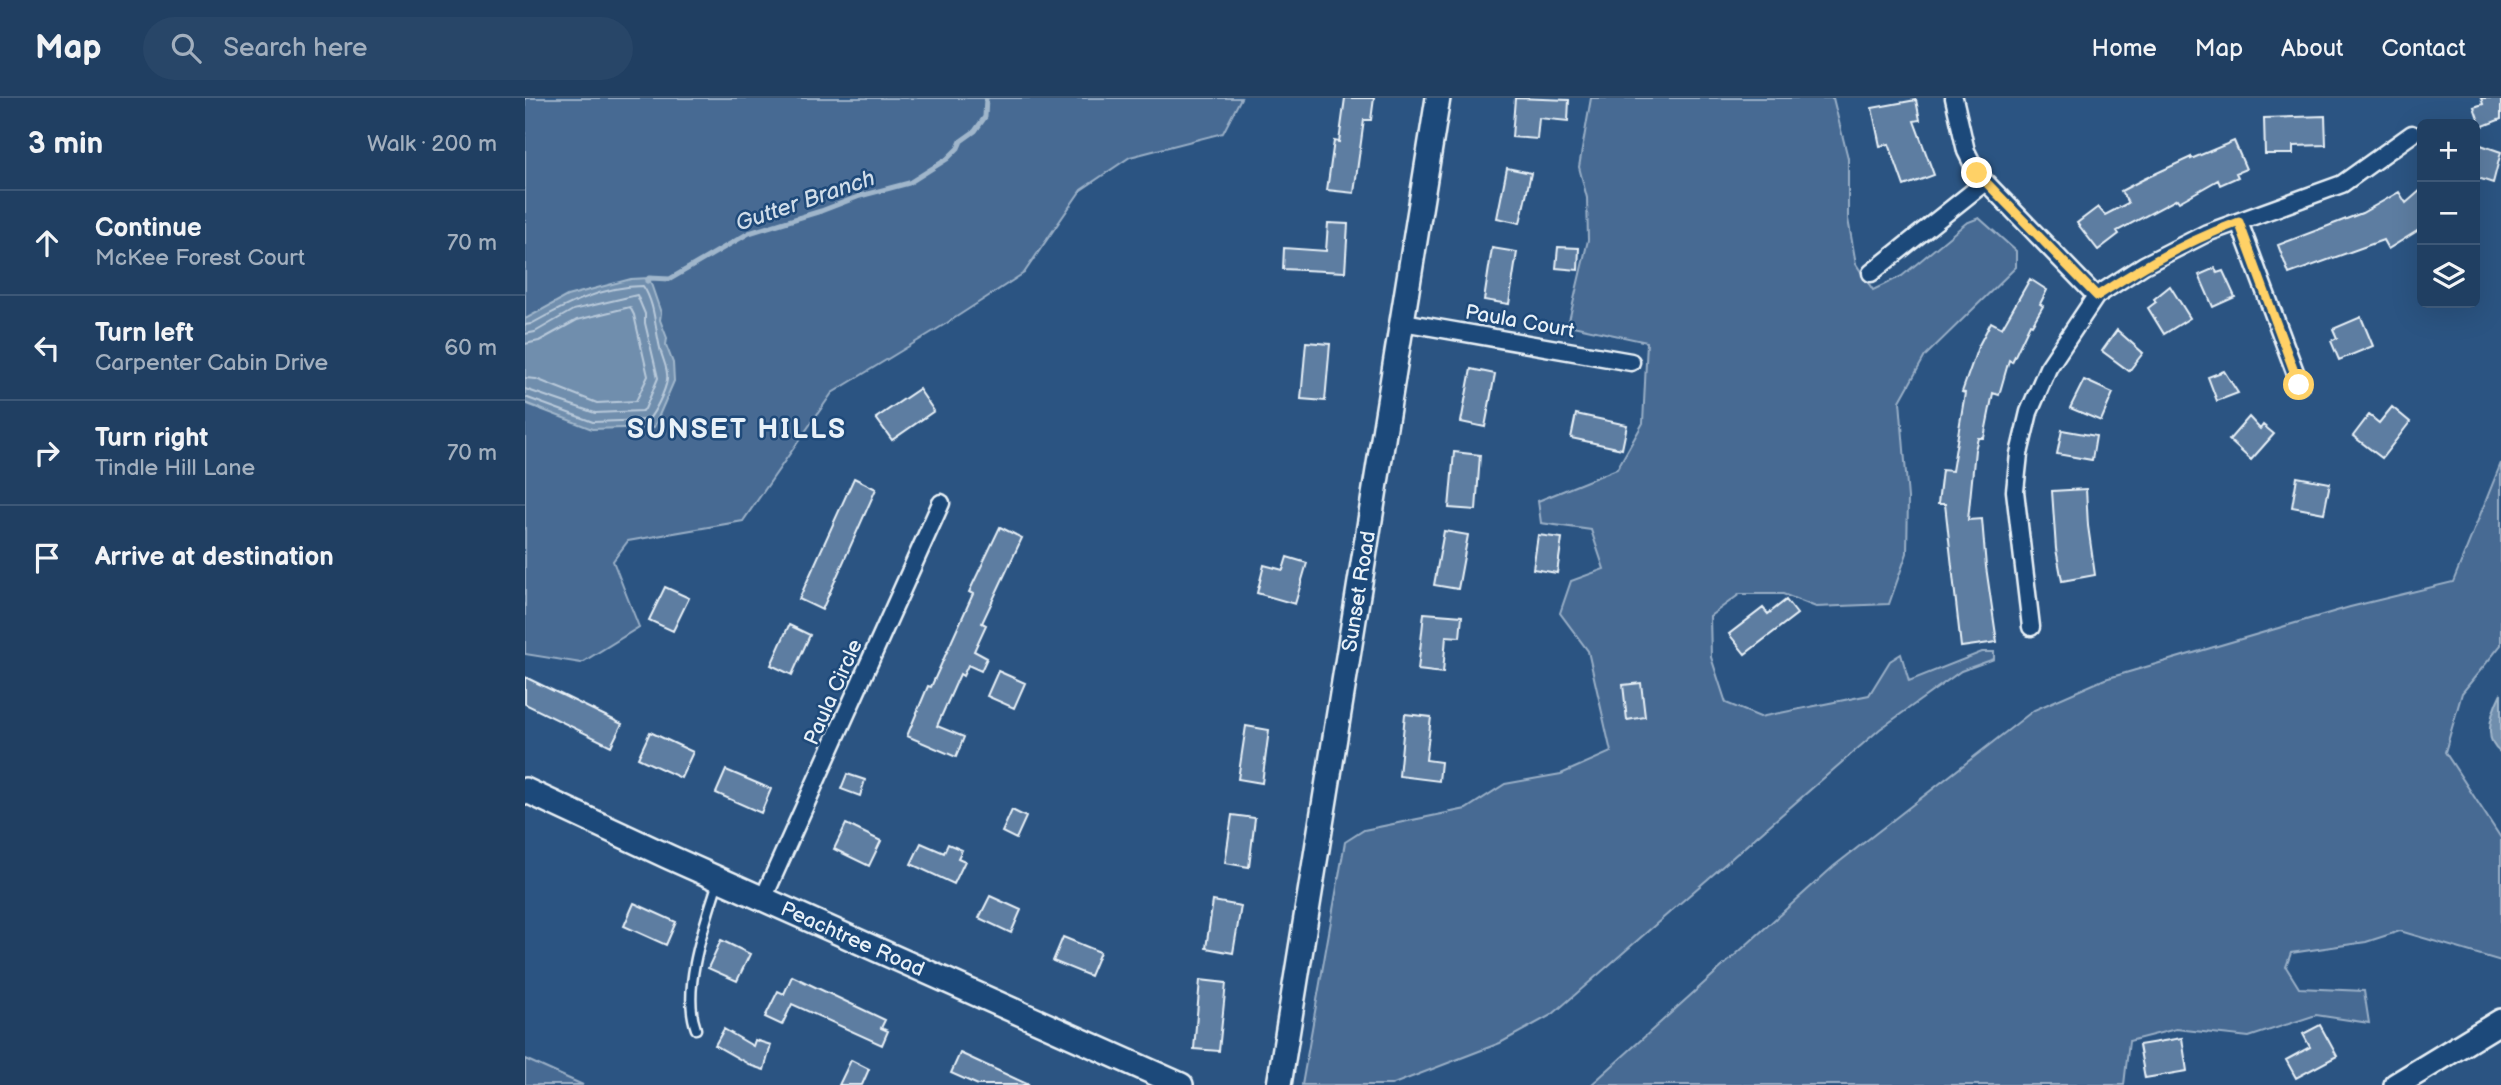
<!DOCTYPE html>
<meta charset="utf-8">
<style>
body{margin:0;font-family:"Balsamiq Sans",sans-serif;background:#284668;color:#f1f3f6}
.controls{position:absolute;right:21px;top:21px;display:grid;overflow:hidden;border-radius:10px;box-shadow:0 7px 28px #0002}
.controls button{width:63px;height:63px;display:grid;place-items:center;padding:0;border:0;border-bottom:2px solid #3d5877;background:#203f62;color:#f1f3f6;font:35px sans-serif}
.stop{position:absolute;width:21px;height:21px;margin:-16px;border:5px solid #ffd166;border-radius:50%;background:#fff}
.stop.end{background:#ffd166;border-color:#fff;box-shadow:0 2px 7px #0008}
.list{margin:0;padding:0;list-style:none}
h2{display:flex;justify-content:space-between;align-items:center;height:91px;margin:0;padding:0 28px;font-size:30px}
h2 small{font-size:23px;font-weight:400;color:#a2afbe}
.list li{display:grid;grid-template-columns:46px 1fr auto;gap:21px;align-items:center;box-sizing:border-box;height:105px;padding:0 28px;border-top:2px solid #3d5877}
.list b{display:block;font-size:26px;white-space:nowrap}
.list p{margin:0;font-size:23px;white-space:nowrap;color:#a2afbe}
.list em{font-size:23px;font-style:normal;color:#a2afbe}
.icon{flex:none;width:38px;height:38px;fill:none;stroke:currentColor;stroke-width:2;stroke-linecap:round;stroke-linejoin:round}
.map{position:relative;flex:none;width:1976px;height:987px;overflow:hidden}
header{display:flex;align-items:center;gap:42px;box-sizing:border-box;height:98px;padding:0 35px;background:#203f62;border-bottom:2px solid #3d5877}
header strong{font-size:33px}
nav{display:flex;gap:38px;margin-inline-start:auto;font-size:24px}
.search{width:490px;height:63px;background:#284668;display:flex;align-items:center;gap:18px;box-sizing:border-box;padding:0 24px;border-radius:38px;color:#a2afbe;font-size:26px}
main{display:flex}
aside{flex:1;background:#203f62}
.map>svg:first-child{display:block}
.green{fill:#476b93;stroke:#98aec6;stroke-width:2}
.water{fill:#708ead;stroke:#a0b6cb;stroke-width:2}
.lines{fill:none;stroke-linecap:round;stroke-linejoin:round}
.shore{stroke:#b8c9da;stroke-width:2}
.stream{stroke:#a0b6cb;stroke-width:5}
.building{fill:#5d7da1;stroke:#e8f1f8;stroke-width:2}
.lane-casing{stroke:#e8f1f8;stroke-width:13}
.street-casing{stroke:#e8f1f8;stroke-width:21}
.secondary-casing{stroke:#e8f1f8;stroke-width:28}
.lane{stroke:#1f4a7a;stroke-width:8}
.street{stroke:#1f4a7a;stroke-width:16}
.secondary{stroke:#1f4a7a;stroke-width:23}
.route{stroke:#ffd166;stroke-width:9}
.labels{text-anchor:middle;stroke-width:5;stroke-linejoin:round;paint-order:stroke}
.street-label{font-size:21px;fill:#e8f1f8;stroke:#1f4a7a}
.water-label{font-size:23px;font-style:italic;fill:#d0dde9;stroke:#1f4a7a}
.district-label{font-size:28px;font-weight:bold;letter-spacing:2px;fill:#e8f1f8;stroke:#1f4a7a}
</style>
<header>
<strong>Map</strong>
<div class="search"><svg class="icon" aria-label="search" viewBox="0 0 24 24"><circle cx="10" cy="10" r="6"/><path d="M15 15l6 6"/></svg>Search here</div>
<nav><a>Home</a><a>Map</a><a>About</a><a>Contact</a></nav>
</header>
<main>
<aside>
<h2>3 min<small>Walk · 200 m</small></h2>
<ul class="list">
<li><svg class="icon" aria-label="ahead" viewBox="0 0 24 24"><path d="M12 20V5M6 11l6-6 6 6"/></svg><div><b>Continue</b><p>McKee Forest Court</p></div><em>70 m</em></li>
<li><svg class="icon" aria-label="left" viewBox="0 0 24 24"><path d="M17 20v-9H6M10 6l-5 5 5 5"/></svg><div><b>Turn left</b><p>Carpenter Cabin Drive</p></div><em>60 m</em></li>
<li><svg class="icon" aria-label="right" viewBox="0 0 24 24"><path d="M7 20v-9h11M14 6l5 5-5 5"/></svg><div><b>Turn right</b><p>Tindle Hill Lane</p></div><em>70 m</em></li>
<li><svg class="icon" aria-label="arrive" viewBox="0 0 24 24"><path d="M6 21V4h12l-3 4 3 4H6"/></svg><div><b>Arrive at destination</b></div></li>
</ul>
</aside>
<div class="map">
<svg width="1976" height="987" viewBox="0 0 1976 987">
<rect width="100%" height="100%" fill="#2b5482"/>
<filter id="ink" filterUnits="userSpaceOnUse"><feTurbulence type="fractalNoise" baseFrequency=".0143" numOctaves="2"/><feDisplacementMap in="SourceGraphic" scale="14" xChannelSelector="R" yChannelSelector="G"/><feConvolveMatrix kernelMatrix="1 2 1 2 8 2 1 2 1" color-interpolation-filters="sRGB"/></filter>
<g filter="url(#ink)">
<path class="green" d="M0 0H716L698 35 605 59 556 92 499 175 422 225 307 295 218 423 103 443 88 463 114 529 56 565 0 556Z
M1066 0H1308L1323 60V121L1331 166 1348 192 1377 178 1441 125 1454 120 1491 153V169L1400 258 1375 303 1383 400 1382 455 1364 506 1291 509 1258 496H1215L1185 518 1186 559 1201 605 1235 619 1344 597 1365 563 1376 556 1384 583 1457 554H1469V561L1436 573 1355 631 1028 916 975 945 866 987H777L820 744 839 732 941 711 980 686 1036 676 1086 654 1063 553 1035 515 1046 483 1079 471 1066 432 1016 425 1013 403 1092 371 1118 325 1122 244 1043 227 1063 142 1062 100 1054 69Z
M1976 365V547L1937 595 1920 654 1976 740V863L1875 833 1841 844 1766 855 1761 869 1774 890 1839 893 1844 925 1791 917 1724 939 1651 931 1604 943 1599 987H1066L1309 768 1509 612 1580 581 1825 509 1928 484Z
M0 961 58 987H0Z"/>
<path class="water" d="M124 180 136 215 135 222 142 240 141 247 148 265 149 283 129 329 67 331 0 305V221L42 198 106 181Z
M1976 595V655C1956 641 1967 613 1976 595Z"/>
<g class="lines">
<path class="shore" d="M0 227 6 226C40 207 78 188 118 188 130 205 130 230 135 250 137 261 144 271 142 282 140 294 130 314 123 322L68 324 0 299
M0 236 10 234 48 212 112 197 120 216V225L133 280 120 311 117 313 70 315 0 291
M0 246 14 243 52 222 105 209 109 217 123 278 111 303 72 305 11 281 0 280"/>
<path class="stream" d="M122 183 124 180 145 181 224 135 296 113 335 98 384 85 422 61 433 50 436 43 450 33 460 19 461 0"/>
</g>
<path class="building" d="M820 0H849L846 22H839L829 95 802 92 809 43 814 44Z
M990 0 1044 2 1043 23 1014 20 1012 41 987 39Z
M1956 0H1976V21L1956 29 1949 9 1958 6Z
M1391 2 1395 22 1389 23 1409 77 1379 88 1364 46 1355 48 1347 10Z
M1800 18 1801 47 1768 48V56H1740L1739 20Z
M1709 43 1721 71 1711 75 1713 79 1695 87 1693 82 1654 104 1652 101 1592 133 1594 136 1573 152 1552 125 1573 109 1580 117 1603 105 1596 93 1619 81 1666 59V61Z
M1950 45 1976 54 1968 85 1950 79Z
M982 70 1006 75 995 125 972 120Z
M1897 91V130L1863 151 1858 142 1764 176 1753 147 1837 115 1874 94 1881 105Z
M803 125 823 126 820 174 758 171 759 150 801 153Z
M1033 149 1054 150 1053 172 1031 170Z
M967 150 992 154 984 206 959 202Z
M1690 170 1692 175 1698 173 1710 199 1688 209 1674 177Z
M1505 181 1522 192 1515 206 1518 208 1507 227 1505 226 1487 264 1484 262 1474 297 1468 295 1459 340H1453L1450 352 1443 422 1457 421 1461 469 1472 544 1436 549 1420 406H1413L1417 372 1427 373 1440 295 1437 294 1453 249 1466 224 1477 230Z
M1645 188 1665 220 1639 236 1623 210 1631 204 1629 201Z
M1836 219 1848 248 1814 262 1806 243 1812 240 1808 231Z
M1592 232 1618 255 1604 273 1577 253Z
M781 244 805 246 800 303 776 301Z
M946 271 970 276 960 329 936 324Z
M1699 273 1713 295 1692 303 1683 279Z
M1559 282 1588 295 1576 323 1545 310Z
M394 291 409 313 367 342 351 320Z
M1867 309 1885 324 1857 360 1828 338 1844 317 1854 325Z
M1051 316 1102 327 1097 351 1046 340Z
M1724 319 1735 331 1738 327 1749 336 1726 362 1704 342Z
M1537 332 1571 338 1567 362 1532 356Z
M929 354 955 357 951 412 924 410Z
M1772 379 1805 385 1799 415 1767 409Z
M329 380 351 391 297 512 274 501Z
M1561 391 1563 428 1570 477 1537 483 1531 451 1527 393Z
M475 429 497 440 457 525 461 527 449 553 462 560 456 573 443 567 438 578 435 576 412 628 439 639 431 659 382 638 403 588 406 589 448 496 444 494Z
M919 433 943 437 933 491 909 487Z
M1013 437 1037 440 1032 475 1008 471Z
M762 459 782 465 770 506 732 495 739 467 758 472Z
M140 489 164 500 148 533 124 522Z
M1261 502 1272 516 1220 556 1204 536 1238 510 1243 516Z
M899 515 937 518 935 539 921 538 918 575 893 572Z
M264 527 285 537 267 577 246 567Z
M473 573 500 585 489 610 462 598Z
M0 579 97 626 86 648 0 606Z
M1116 585 1120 619 1102 622 1098 587Z
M880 616 906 619 901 662 916 664 914 683 874 678Z
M721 628 744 632 737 685 713 681Z
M125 634 168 654 156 680 113 660Z
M201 672 246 691 236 715 191 695Z
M322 676 340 682 335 698 316 691Z
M487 712 501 719 491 741 477 734Z
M707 717 730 720 724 769 700 765Z
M321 726 356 743 344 768 309 751Z
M396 745 419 755 423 746 437 752 433 760 440 763 429 786 386 766Z
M465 798 496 812 486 835 454 820Z
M688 803 716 808 708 855 681 850Z
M109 805 151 824 141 847 99 828Z
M538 839 575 854 565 878 528 863Z
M196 842 225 856 212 883 183 870Z
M267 878 360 922 356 930 363 933 357 947 267 906 257 927 240 919 253 893 259 896Z
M675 882 701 885 694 953 669 951Z
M1795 927 1812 958 1771 980 1761 962 1785 949 1778 936Z
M199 931 228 948 230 942 246 947 239 972 227 968 190 947Z
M1657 940 1662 973 1620 980 1614 947Z
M435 955 504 987H453L426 975Z
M326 962 344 971 337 987H314Z"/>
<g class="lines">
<g class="lane-casing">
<path id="lane" d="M171 931C156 891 180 825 193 784"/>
</g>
<g class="street-casing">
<path id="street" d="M1429 0 1441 53 1452 75 1571 198
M1714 124 1775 287
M1346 175 1460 84
M878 224 1106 264
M1506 529 1490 393 1494 356 1504 314 1523 270 1571 198 1619 167 1682 135 1817 86 1887 36
M238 801 416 405"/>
</g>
<g class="secondary-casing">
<g id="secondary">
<path id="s1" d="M0 692 144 759 656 987"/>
<path id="s2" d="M754 987 913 0"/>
<path d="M1871 987 1976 923"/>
</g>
</g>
<use href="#lane" class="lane"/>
<use href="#street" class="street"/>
<use href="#secondary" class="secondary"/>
</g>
</g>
<g class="lines" filter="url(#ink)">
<path class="route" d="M1452 75 1572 198C1617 168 1662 143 1714 124L1774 287"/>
</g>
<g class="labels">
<g class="street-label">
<text transform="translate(995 223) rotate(10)" y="7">Paula Court</text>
<text dy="7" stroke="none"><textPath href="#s2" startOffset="500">Sunset Road</textPath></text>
<text transform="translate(308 594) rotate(-66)" y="7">Paula Circle</text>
<text dy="7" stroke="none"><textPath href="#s1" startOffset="360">Peachtree Road</textPath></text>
</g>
<g class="water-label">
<text transform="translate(280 102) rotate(-19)" y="8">Gutter Branch</text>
</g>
<g class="district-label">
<text x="212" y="340">SUNSET HILLS</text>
</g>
</g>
</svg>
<div class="controls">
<button>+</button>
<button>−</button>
<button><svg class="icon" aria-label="layers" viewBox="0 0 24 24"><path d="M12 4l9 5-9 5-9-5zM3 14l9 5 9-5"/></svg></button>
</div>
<div class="stop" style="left:1774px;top:287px"></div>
<div class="stop end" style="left:1452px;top:75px"></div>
</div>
</main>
